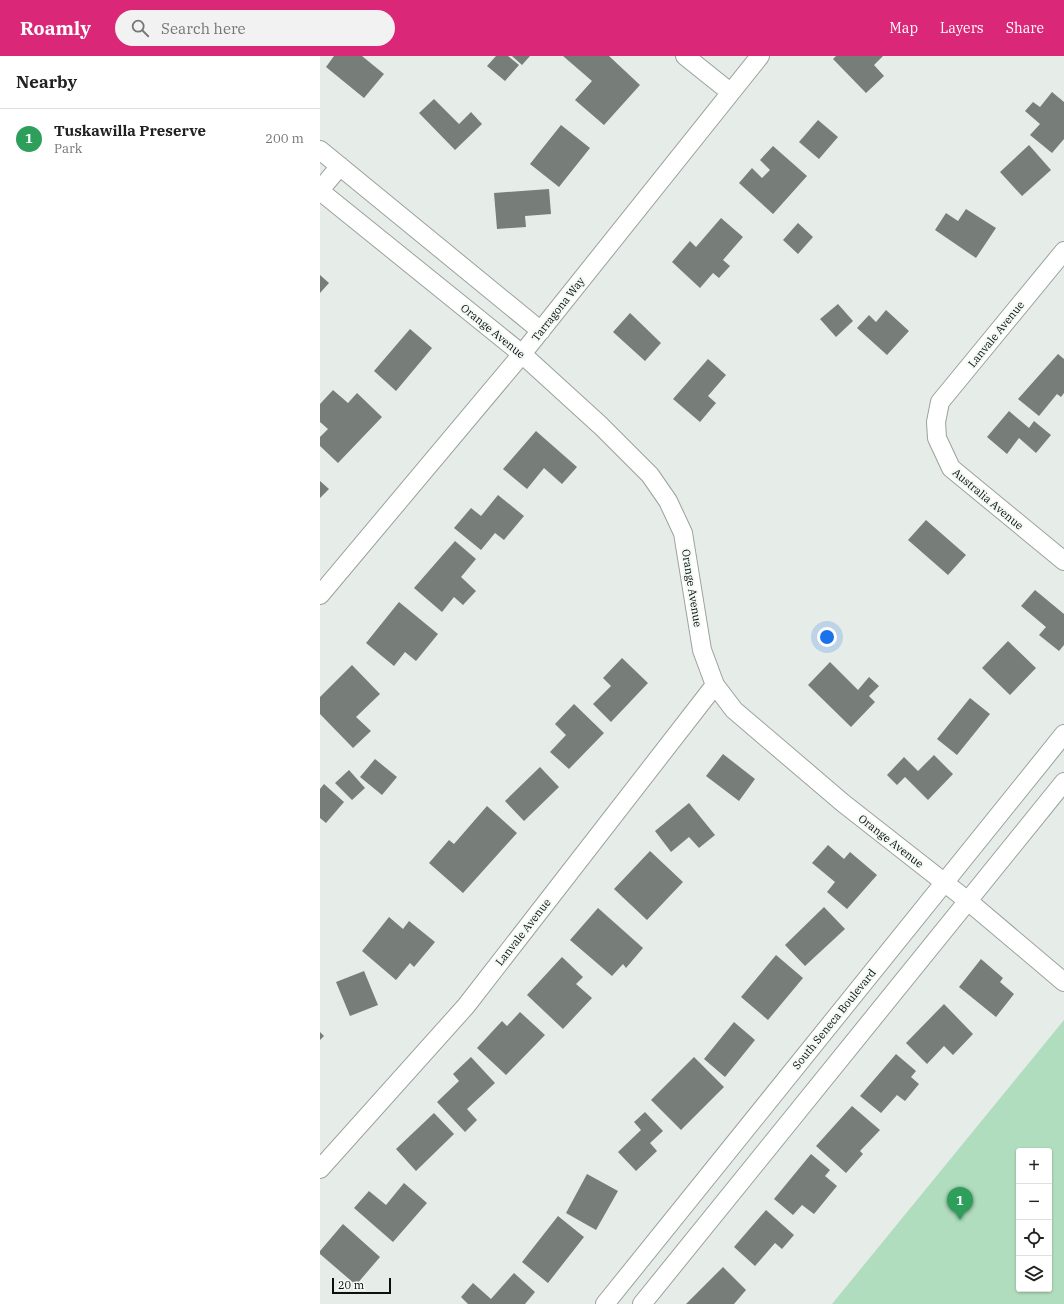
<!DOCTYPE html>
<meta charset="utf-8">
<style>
body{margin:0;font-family:"IBM Plex Serif",serif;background:#f2f2f2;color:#222}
.controls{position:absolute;right:12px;bottom:12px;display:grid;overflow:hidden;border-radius:4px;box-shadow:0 1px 3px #0004}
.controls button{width:36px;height:36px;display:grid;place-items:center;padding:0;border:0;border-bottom:1px solid #e0e0e0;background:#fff;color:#222;font:20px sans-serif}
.scale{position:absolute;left:12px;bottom:10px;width:59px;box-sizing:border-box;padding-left:4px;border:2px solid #0c0f0d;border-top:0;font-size:11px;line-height:14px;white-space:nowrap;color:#0c0f0d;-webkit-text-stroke:3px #f3faf5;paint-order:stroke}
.you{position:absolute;left:507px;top:581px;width:14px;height:14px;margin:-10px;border:3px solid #fff;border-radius:50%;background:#1a73e8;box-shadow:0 0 0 6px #1a73e833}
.badge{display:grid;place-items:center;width:26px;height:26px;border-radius:50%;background:#db2777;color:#fff;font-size:13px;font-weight:700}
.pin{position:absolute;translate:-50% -33px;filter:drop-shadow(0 1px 2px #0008)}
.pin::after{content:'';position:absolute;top:21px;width:14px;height:12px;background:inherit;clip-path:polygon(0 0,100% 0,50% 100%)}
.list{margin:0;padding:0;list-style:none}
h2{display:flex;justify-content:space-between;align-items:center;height:52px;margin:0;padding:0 16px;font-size:17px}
h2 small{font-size:13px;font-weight:400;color:#767676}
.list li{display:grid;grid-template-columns:26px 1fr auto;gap:12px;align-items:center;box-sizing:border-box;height:60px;padding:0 16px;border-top:1px solid #e0e0e0}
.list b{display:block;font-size:15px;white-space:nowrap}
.list p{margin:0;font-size:13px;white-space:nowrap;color:#767676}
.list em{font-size:13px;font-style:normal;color:#767676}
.icon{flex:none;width:22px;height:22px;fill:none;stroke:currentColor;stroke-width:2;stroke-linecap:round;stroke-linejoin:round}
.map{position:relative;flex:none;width:744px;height:1248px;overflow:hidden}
header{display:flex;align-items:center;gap:24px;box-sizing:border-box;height:56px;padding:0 20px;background:#db2777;color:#fff}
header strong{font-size:19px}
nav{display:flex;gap:22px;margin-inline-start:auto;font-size:14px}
.search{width:280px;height:36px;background:#f2f2f2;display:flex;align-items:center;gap:10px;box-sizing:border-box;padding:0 14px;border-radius:22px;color:#767676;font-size:15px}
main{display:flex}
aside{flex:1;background:#fff}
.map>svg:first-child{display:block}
.green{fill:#b0ddbd;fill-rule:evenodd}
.building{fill:#777d78}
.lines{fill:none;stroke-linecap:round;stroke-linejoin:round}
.minor-casing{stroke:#9ba19d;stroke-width:20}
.minor{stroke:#fff;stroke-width:18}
.labels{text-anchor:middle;stroke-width:4;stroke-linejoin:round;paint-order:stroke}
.street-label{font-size:11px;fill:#0c0f0d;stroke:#f3faf5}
</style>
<header>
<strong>Roamly</strong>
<div class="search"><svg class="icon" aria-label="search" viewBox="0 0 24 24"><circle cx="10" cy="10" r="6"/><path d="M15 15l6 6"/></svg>Search here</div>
<nav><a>Map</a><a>Layers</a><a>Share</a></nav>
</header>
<main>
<aside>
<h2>Nearby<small></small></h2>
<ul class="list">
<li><span class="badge" style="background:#2e9e5b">1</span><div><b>Tuskawilla Preserve</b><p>Park</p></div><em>200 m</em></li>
</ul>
</aside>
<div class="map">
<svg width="744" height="1248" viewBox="0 0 744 1248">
<rect width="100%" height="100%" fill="#e6ece8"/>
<path class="green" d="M744 964V1248H512ZM699 1095H729V1233H699Z"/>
<path class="building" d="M14 0H42L64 18 44 42 6 11Z
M176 0H188L199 9 185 25 167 10Z
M192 0H210L202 9Z
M243 0H289L320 29 284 69 255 44 272 25Z
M516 0H563L554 9 564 20 546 37 513 3Z
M732 36 744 46V83L732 97 710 79 720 68 705 55 713 46 720 51Z
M114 43 139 68 151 56 162 68 135 94 99 57Z
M498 64 518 81 499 103 479 86Z
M241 69 270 92 239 131 210 108Z
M709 89 731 114 702 140 680 116Z
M453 90 487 120 453 158 419 127 432 112 442 122 450 114 440 104Z
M229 133 231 158 205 160 206 171 177 173 174 137Z
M646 153 676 172 656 202 615 174 626 157 638 165Z
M401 162 423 181 403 204 410 210 399 222 393 217 380 232 352 206 370 185 376 191Z
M478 167 493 181 478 198 463 184Z
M0 219 9 227 0 237Z
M518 248 533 265 516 281 500 263Z
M566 254 589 275 567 299 537 272 549 259 556 266Z
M310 257 341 287 325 305 293 276Z
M90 273 112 292 76 335 54 315Z
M738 298 744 303V337L741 341 737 338 719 360 698 343Z
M388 303 406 319 388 340 396 347 380 366 353 343Z
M13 334 28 347 37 337 62 361 18 407 0 390V381L8 373 0 366V348Z
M689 355 709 372 714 365 731 379 716 397 699 382 687 398 667 381Z
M216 375 257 411 242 428 224 412 207 433 183 413Z
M0 425 9 433 0 442Z
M178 439 204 460 184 484 175 477 161 494 134 472 151 452 161 460Z
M606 464 646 499 628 519 588 484Z
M135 485 156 503 141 521 156 535 143 549 134 541 122 556 94 532Z
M715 534 744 558V589L739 595 719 579 726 571 701 550Z
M79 546 118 578 96 605 85 596 74 610 46 587Z
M688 585 716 612 690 639 662 612Z
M302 602 328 627 291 666 273 648 291 630 283 622Z
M510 606 538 634 549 621 559 630 549 640 555 646 531 671 488 629Z
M32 609 60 638 36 661 51 675 33 692 0 658V641Z
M650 642 670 658 637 699 617 683Z
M254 648 284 677 249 713 230 696 246 679 235 668Z
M403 698 435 723 419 745 386 720Z
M614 699 633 718 608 744 585 721 577 729 567 719 584 701 598 715Z
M55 703 77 721 62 739 40 721Z
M220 711 239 731 204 765 185 745Z
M29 714 45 732 32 744 15 727Z
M4 728 24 746 6 767 0 762V733Z
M369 747 395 779 379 792 369 781 351 796 335 775Z
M167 750 197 777 143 837 109 807 129 784 134 788Z
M508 789 524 803 530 796 557 819 527 853 507 836 515 826 492 807Z
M330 795 363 826 327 864 294 833Z
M504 851 525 873 485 910 465 889Z
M278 852 323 892 306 912 303 908 292 920 250 884Z
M69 861 83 873 89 865 115 886 94 911 90 907 76 924 42 895Z
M456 899 483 922 448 964 421 941Z
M242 901 263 921 256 928 272 942 243 973 207 939Z
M661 903 683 922 680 926 694 938 676 961 639 931Z
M44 915 58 949 30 960 16 926Z
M624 948 653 978 633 999 624 990 607 1008 586 987Z
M200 956 225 979 186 1019 157 992 182 965 187 970Z
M414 966 435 984 405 1021 384 1003Z
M0 976 4 980 0 984Z
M576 998 596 1015 591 1021 599 1028 585 1045 577 1039 561 1057 540 1040Z
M151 1001 175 1027 147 1053 157 1064 145 1076 117 1046 139 1025 133 1018Z
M374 1001 404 1031 361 1074 331 1044Z
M532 1050 560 1074 540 1095 543 1098 526 1117 496 1090Z
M325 1056 343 1075 330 1087 337 1095 316 1115 298 1096 321 1074 314 1066Z
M114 1057 134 1078 96 1115 76 1093Z
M491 1098 510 1114 505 1120 517 1130 494 1158 482 1149 473 1159 454 1143Z
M267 1118 298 1135 276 1174 246 1157Z
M84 1127 107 1147 73 1186 34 1152 49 1135 66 1149Z
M446 1154 474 1179 462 1193 455 1187 435 1210 414 1191Z
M238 1160 264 1181 228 1227 202 1206Z
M23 1168 60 1201 36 1229 0 1198V1195Z
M403 1211 426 1234 414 1248H366Z
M194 1217 215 1236 205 1248H148L141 1241 153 1227 171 1243Z"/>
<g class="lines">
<g class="minor-casing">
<path id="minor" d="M365 0 410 36
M0 94 221 275
M0 134 20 110
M0 135 202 298 281 370 330 419 348 445 363 477 382 594 395 629 414 654 523 747 648 845 744 926
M744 195 620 346 616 366 617 382 631 412 744 505
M0 539 202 298 440 0
M0 1113 146 950 395 629
M285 1248 744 678
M322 1248 744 726"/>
</g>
<use href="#minor" class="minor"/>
</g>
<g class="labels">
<g class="street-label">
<text transform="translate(238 253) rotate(-52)" y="4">Tarragona Way</text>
<text transform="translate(173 275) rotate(39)" y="4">Orange Avenue</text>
<text transform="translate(676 278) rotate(-51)" y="4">Lanvale Avenue</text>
<text transform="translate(668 443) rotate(40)" y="4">Australia Avenue</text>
<text transform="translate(372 532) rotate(81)" y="4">Orange Avenue</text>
<text transform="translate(571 785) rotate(38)" y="4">Orange Avenue</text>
<text transform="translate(203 876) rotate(-52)" y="4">Lanvale Avenue</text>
<text transform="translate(514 963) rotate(-51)" y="4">South Seneca Boulevard</text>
</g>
</g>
</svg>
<div class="controls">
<button>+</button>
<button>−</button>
<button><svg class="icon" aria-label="locate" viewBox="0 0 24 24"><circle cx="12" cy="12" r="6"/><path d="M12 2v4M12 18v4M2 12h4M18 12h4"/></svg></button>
<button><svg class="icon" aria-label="layers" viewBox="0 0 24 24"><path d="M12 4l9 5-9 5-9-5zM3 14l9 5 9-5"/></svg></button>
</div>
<div class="scale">20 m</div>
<div class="you"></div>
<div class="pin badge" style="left:640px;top:1164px;background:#2e9e5b">1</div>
</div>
</main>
